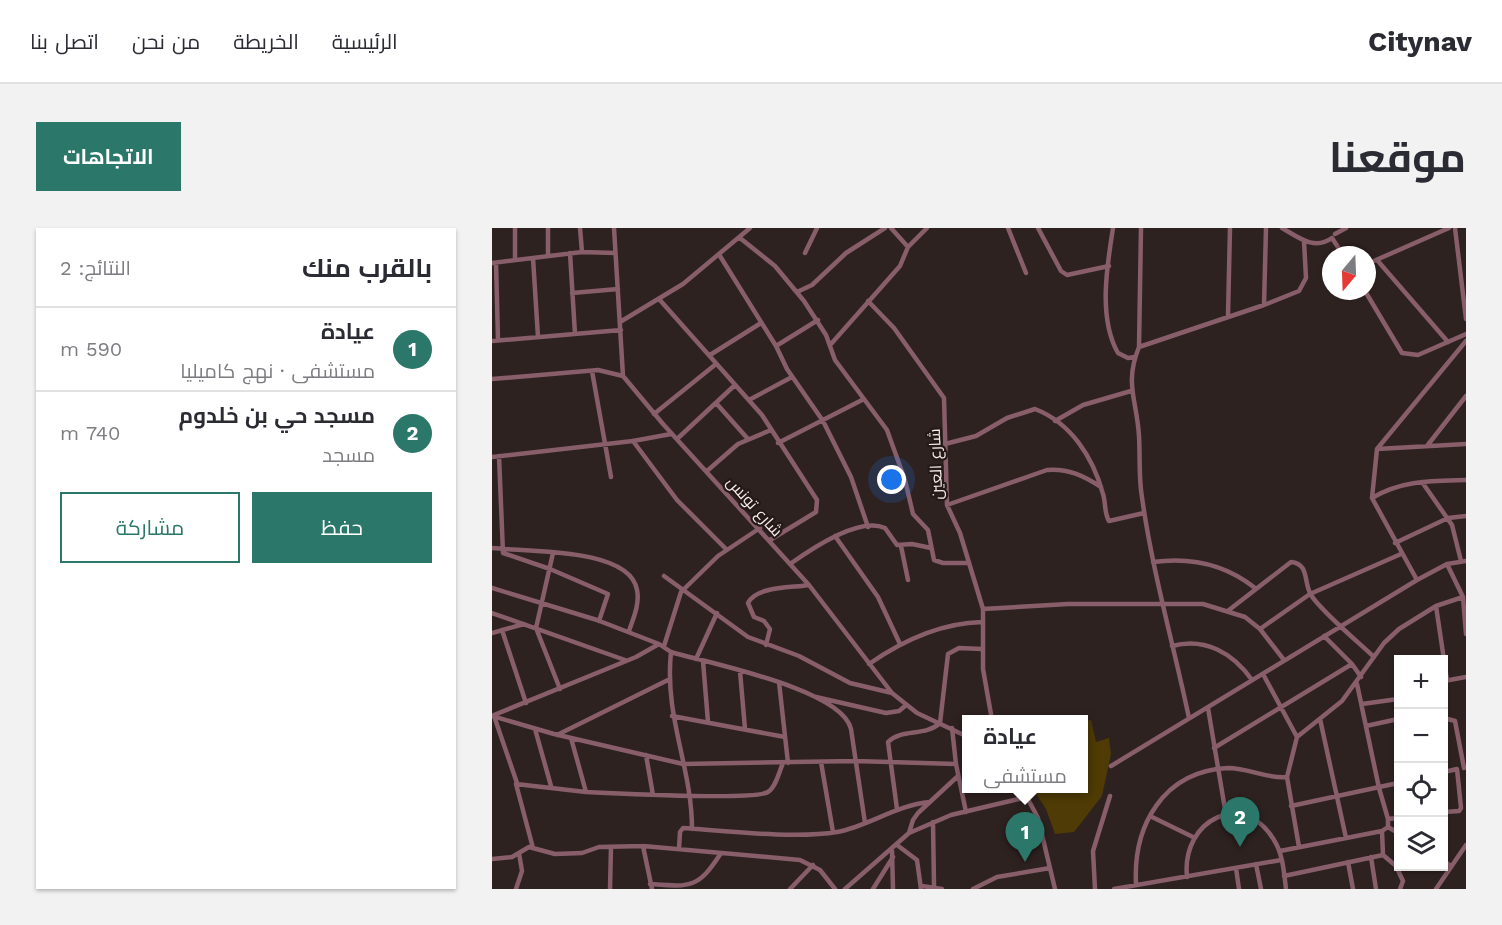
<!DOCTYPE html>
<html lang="ar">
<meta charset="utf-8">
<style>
body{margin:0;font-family:"Work Sans",Cairo,sans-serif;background:#f2f2f3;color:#2b2b33;direction:rtl}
.controls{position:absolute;right:18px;bottom:18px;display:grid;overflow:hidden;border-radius:0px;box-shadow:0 2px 4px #0004}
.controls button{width:54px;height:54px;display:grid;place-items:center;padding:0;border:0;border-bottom:2px solid #e1e1e2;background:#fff;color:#2b2b33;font:30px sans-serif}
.compass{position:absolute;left:830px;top:18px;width:54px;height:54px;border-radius:50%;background:#fff;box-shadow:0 2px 4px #0004;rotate:199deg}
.you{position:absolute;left:400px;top:252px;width:21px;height:21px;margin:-15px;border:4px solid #fff;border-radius:50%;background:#1a73e8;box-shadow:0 0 0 9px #1a73e833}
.badge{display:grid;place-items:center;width:39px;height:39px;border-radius:50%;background:#2b7769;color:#fff;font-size:20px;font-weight:700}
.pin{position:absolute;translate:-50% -50px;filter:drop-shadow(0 2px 3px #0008)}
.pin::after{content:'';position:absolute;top:32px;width:21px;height:18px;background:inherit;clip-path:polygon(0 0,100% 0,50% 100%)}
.popup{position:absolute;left:470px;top:487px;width:126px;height:78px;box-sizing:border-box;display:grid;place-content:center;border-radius:0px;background:#fff;filter:drop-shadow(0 2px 4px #0005);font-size:20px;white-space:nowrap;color:#7c7c81}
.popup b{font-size:22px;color:#2b2b33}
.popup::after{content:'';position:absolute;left:50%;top:100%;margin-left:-12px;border:12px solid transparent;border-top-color:#fff}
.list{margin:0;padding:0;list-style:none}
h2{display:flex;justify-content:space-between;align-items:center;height:78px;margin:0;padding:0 24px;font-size:26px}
h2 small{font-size:20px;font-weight:400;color:#7c7c81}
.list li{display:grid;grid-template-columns:39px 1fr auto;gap:18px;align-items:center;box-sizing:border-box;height:84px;padding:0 24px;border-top:2px solid #e1e1e2}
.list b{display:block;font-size:22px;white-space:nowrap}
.list p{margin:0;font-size:20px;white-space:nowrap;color:#7c7c81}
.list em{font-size:20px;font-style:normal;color:#7c7c81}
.actions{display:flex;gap:12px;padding:18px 24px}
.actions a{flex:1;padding:14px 0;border:2px solid #2b7769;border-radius:0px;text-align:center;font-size:21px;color:#2b7769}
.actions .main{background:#2b7769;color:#fff}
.icon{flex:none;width:33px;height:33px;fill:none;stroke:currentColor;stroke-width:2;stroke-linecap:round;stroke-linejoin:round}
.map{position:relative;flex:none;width:974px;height:661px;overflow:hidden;direction:ltr;border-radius:0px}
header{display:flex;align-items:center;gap:36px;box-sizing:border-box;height:84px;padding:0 30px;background:#fff;border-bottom:2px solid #e1e1e2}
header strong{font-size:28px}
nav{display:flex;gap:33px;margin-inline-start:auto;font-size:21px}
.intro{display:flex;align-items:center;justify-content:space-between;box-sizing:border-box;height:144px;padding:0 36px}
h1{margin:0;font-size:42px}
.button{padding:15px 27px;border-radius:0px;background:#2b7769;color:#fff;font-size:21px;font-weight:700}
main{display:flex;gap:36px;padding:0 36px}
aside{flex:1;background:#fff;border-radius:0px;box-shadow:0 2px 4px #0004}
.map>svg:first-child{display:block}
.green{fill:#4e3b05}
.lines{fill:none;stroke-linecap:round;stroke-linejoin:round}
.minor{stroke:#885e6a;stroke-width:4.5}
.labels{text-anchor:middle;stroke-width:4.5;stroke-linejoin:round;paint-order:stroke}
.street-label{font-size:16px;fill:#f7eeed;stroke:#241917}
</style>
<header>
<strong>Citynav</strong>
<nav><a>الرئيسية</a><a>الخريطة</a><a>من نحن</a><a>اتصل بنا</a></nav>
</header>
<div class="intro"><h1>موقعنا</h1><a class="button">الاتجاهات</a></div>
<main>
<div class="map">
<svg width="974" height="661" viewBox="0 0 974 661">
<rect width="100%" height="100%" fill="#2e2220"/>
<path class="green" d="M599 492 604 514 617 510 619 526 610 568 582 604 563 606 554 581 541 561 592 560V493Z"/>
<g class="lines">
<path class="minor" d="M88 0 90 24
M122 0 131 148
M399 0 416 19
M516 0 534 45
M546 0 569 43 575 47 617 38
M621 0C615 38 606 90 626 125L636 130 643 129
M649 0 647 119C632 156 645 172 647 208 648 226 647 244 649 262 659 339 681 414 697 490
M790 0C806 9 822 23 840 10
M963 0 974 91
M843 6 854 0
M248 10 283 38 312 73 334 107 343 132 395 202 413 252 421 286 436 302 442 332 451 335H475
M840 10 851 27
M78 25 83 106
M313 25 325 0
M56 27V0
M228 28 284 118 295 141 331 193 359 249 376 299
M41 30 46 109
M23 32V0
M885 32 956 114
M0 35 90 24 123 25
M4 35 6 112
M875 36 957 0
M873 63 910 125 926 127 974 106
M305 64 320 57 354 25 393 0
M80 65 126 61
M167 71 270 187 325 272 324 284 278 312
M376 73 402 100 452 170 455 277 468 305 491 381V441L500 492
M772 77 774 0
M736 88 738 0
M128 94 191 56 258 0
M0 113 129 102
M339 116 408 38 416 19 435 0
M284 118 326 92
M647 119 772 77 807 63 814 50 812 13
M218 127 269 95
M100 143 119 249
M0 151 106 142 131 148 171 196 317 357 400 465 425 485 474 508
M257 172 300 149
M224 175 256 211
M162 186 224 136
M563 193 591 177 639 163
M185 211 243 157
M141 213 185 272 235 322
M286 215 372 171
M453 216 484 208 515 190 543 181C579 195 601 229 611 266 614 275 612 285 617 293L652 285
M935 218 974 168
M885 221 974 216
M7 228 11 325 58 341 116 366 107 393
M0 229 141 213 179 206
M215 243 246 216 279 202
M930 254 960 297 969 333
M880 270C910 252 940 253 974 252
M455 277 555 242C576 240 592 248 609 259
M343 308 386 369 408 416
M903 315 956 290 974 288
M409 318 416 352
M0 320C33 324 138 319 145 362 148 376 141 391 137 403
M61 325 44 400 68 461
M661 334C698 329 733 336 763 360
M298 336C319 321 367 288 393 300L405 317 420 316 439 320
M955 336 971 369 974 406
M172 348 256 409 307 428 358 455 400 465
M925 352 880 270 885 221 974 113
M0 360 105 392 167 416
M944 378 955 452
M491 381 576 376H711L753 389 768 401 792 432
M737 382 799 334C818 336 811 354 819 367 829 383 866 414 882 429
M0 385 133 432
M768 401 818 366 909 326
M10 402 34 475
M0 405 32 396
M832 408 860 436 869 449
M274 417 278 401 272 393 262 389 256 375C264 358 300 360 317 357
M172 418 189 364 226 328 268 300
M680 418C713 409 741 425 760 452
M179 424C172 489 200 539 200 601
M204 431 225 385
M211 433 216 494
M377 436C410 413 450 395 490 394
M248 443 253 501
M771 446 805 509
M952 453 974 449
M287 454 296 535
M865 456 887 560 896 591V599
M324 469 394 485 407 483 413 478
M870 476 906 471
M716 480 734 587
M2 487 144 429 167 416 179 424C216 435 350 461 359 501L373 595
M0 488 62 506 191 536 363 533 464 536 474 584
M2 488 25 555
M180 488 293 509
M952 490 963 493 972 540
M828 491 854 610
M874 498 906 491
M460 500 464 536
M43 501 59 558
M65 507 176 452
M79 510 94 564C120 565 261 573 276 564 284 559 287 544 291 535
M722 520 860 436
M154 527 161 567
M329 534 341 604
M619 538 925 352 955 336 974 333
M952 544 965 541
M530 560 546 590 563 661
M799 578 906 555
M405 581 396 514C410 500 433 509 448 495L456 426 467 420 490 421
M952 584 967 583 969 580 965 541
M658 588 701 609
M896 591 906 590
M441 594 442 658
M896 599 906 605
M890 603 891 627 904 638 911 653 908 661
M417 605 421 592 426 585 466 548
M405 617 425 632 429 661
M151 618 160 661
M807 619 795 549 805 509 850 473 892 415 907 401 944 378 971 369
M41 620 24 556 94 564
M187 621 188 604 191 600C234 603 304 611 345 604 377 598 404 577 438 574
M400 622 401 661
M788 623 890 603 896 599
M879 629 884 661
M0 631 20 629 37 619 63 626 90 625 107 619 151 618 308 632 328 642 343 661
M952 633 959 638
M856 634 861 661
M764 636 769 661
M744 640 747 661
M792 648 891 627
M695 649C689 591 752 561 782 612 791 626 792 645 794 661
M158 656C198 659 206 661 229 625
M644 656C641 598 671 543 736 540 757 540 774 551 795 549
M430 658 450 661
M24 661 30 643 27 625
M118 661 119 619
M298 661 321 637
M353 661 417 605 459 587 535 569
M381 661 401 629
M481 661 505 649 558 640
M603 661 601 623 618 568
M622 661 789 632
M944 661 974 617"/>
</g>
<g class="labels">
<g class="street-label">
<text transform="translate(443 236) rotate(-92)" y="6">شارع العين</text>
<text transform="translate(263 278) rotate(48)" y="6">شارع تونس</text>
</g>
</g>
</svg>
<div class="controls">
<button>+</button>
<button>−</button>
<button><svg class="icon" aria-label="locate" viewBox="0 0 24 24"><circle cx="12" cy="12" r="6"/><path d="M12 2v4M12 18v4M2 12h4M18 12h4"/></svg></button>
<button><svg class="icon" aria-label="layers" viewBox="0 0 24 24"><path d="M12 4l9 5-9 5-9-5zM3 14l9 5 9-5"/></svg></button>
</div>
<svg class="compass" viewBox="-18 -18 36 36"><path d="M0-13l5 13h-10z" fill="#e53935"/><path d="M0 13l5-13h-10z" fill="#7c7c81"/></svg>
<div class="you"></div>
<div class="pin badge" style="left:533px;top:634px">1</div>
<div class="popup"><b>عيادة</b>مستشفى</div>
<div class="pin badge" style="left:748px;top:619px">2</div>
</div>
<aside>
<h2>بالقرب منك<small>النتائج: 2</small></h2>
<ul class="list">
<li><span class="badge">1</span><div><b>عيادة</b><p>مستشفى · نهج كاميليا</p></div><em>590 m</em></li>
<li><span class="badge">2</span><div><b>مسجد حي بن خلدوم</b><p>مسجد</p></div><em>740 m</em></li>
</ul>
<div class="actions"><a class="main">حفظ</a><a>مشاركة</a></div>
</aside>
</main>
